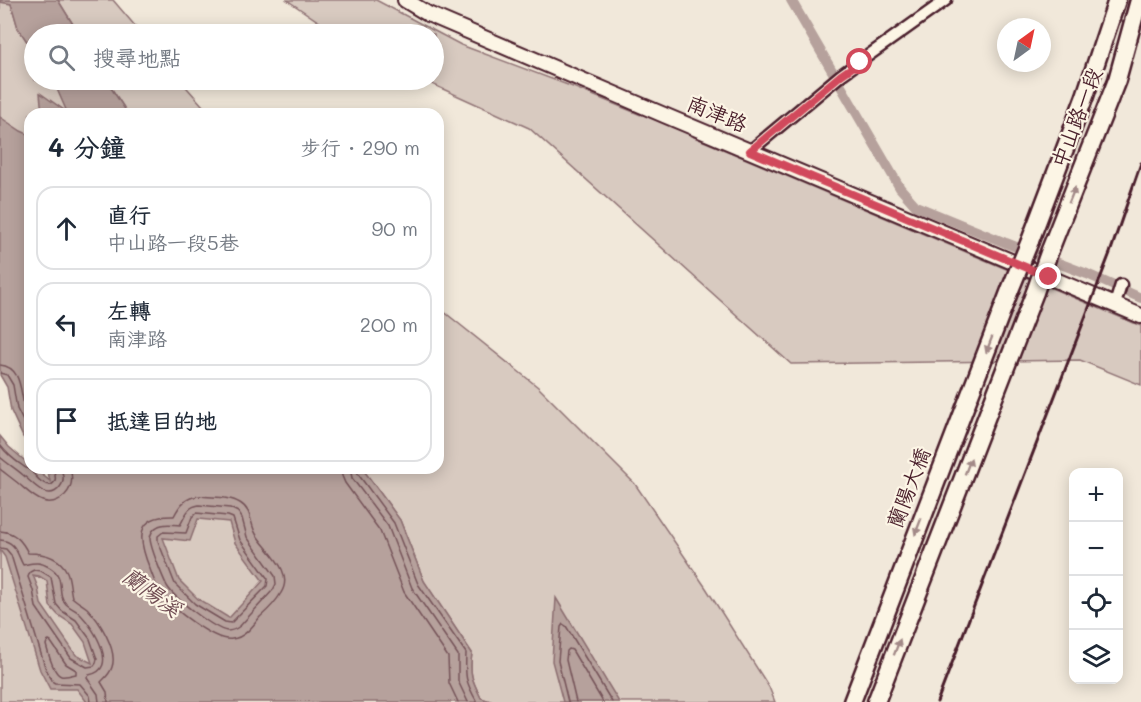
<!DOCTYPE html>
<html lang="zh-TW">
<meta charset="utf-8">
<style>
body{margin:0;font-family:Mali,"LXGW WenKai TC",sans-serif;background:#f2f2f3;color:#1f2937}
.controls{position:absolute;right:18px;bottom:18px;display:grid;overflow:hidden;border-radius:12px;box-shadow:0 3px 15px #0003}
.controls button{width:54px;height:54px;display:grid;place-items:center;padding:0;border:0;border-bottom:2px solid #e0e1e3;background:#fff;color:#1f2937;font:30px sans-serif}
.compass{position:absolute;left:997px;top:18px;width:54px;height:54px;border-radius:50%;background:#fff;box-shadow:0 3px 15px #0003;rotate:33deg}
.stop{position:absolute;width:18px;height:18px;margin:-14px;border:4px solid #d1495b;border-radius:50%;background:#fff}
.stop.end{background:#d1495b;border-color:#fff;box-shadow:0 2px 6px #0008}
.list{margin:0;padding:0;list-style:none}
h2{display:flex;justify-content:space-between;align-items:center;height:78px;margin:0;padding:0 24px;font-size:26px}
h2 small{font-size:20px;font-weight:400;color:#747a83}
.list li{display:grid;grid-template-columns:39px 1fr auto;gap:18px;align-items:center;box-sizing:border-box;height:84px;margin:0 12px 12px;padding:0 12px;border:2px solid #e0e1e3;border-radius:18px}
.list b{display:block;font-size:22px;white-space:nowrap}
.list p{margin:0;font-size:20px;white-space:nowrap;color:#747a83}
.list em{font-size:20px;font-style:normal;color:#747a83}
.icon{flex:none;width:33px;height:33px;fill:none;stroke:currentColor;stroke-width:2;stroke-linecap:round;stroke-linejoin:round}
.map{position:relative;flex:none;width:1141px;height:702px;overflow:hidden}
.search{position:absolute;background:#fff;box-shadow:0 3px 15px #0003;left:24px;top:24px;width:420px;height:66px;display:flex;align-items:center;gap:15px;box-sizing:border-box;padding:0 21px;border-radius:33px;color:#747a83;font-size:22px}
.panel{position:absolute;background:#fff;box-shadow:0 3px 15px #0003;left:24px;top:108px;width:420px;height:366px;border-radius:18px}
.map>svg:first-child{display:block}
.green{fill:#d8cac0;stroke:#917476;stroke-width:1.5}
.water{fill:#b6a19c;stroke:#8b6d6f;stroke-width:1.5;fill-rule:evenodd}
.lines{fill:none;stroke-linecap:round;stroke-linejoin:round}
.shore{stroke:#755358;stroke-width:1.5}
.canal{stroke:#b6a19c;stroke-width:10}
.minor-casing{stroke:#4a1f2b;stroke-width:15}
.tertiary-casing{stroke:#4a1f2b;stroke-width:18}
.primary-casing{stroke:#4a1f2b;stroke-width:21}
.minor{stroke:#fcf5e5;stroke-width:10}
.tertiary{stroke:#fcf5e5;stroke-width:14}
.primary{stroke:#fcf5e5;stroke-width:16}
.rail{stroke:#4a1f2b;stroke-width:3}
.primary-bridge-casing{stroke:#4a1f2b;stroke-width:21;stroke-linecap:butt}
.primary-bridge{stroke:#fcf5e5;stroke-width:16}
.oneway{fill:#a38a88}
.route{stroke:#d1495b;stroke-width:8}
.labels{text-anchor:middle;stroke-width:4.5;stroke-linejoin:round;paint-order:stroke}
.street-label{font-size:21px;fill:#4a1f2b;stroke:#fcf5e5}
.water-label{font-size:22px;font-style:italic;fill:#704c53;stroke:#fcf5e5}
</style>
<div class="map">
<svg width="1141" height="702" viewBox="0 0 1141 702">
<rect width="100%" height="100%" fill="#f1e8da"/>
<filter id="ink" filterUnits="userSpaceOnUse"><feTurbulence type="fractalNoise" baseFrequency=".0167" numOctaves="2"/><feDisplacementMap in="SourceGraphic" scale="12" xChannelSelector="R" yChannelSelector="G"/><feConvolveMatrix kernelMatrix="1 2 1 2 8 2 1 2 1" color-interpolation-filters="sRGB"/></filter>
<g filter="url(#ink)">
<path class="green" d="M0 0H10L18 28 34 52V80H56L92 114H30V205L0 188Z
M58 0H113L142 34H79Z
M287 0H376L461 45 573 87 641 115 583 89 586 83 696 132 694 137 1141 326V385L1080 360 791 364 529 128 423 80H434V34H337Z
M106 80H180L210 114H128Z
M438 307 538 387 635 484 706 588 769 687 775 702H493L481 698C472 680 469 674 472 653L424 581 400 520 362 468H438Z
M195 468 274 524 262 656 146 556Z
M0 550C7 559 22 571 33 575 38 577 42 578 47 581L151 702H0Z"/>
<path class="water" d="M0 0H58L79 34H34V52L18 28 11 4 0 2Z
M53 80H106L128 114H42L40 93 67 112Z
M0 117 21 131 30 135V444L23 437 11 411 7 387 0 375Z
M0 436 9 447 30 465V468H34L50 481 47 468H362L400 520 424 581 472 653C469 674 472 680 481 698L493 702H87L77 689H50L40 670 5 557 0 550ZM198 519 229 522 235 543 263 581 229 618 198 599 179 580 163 538 190 541ZM33 575 39 576 47 581 50 606 58 615 72 624 85 642 92 663 76 655 41 604 38 588Z
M556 598 619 702H563L552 661Z"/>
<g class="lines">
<path class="shore" d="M0 365C21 367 20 389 24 405 25 410 28 415 30 419
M0 373 7 375 13 385 17 409 30 435
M0 445C6 453 14 460 23 466 25 468 29 469 31 471 37 477 41 485 51 485 58 481 55 475 53 468
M0 457C8 464 16 469 23 475 33 483 48 503 60 487 65 481 63 475 61 468
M341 468 342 476 345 483 380 531 404 592 448 657 449 683 458 702
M350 468 352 478 388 526 412 588 458 655V681L468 702
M357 468 358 474 394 523 418 584 466 653C465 677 465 681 477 702
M0 469C6 474 13 479 19 484 32 495 47 512 65 495 73 487 73 478 70 468
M200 496C212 498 229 496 240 503 252 510 250 524 256 534 266 551 295 571 281 593 276 602 268 610 260 617 253 626 244 638 232 639 214 642 172 608 161 594 156 587 153 577 150 569 138 540 134 515 174 516 180 504 186 497 200 496Z
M199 505 230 508 238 512 242 518 247 537 275 576 276 584 273 590 240 626C236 629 232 631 227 631 214 629 174 598 167 586 163 578 150 547 150 538 151 533 153 529 157 527 164 522 173 525 180 525 186 516 186 507 199 505Z
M196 513 228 516 233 518 240 540 268 579 267 586 231 623 225 622 195 604 175 584 158 541V536L163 532 186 533 192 517Z
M0 531C15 532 22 541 28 553 43 553 60 557 67 572 70 579 70 589 72 597 76 601 82 604 87 608 99 620 118 650 112 667 110 674 105 678 101 682L107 692 108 702
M0 540C16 541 17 554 23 565 33 563 39 561 49 567 67 577 55 592 66 604 70 608 77 610 81 615 94 628 120 670 89 675L87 678 98 694 99 702
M0 548 6 549 11 555 45 667 53 682 55 683 80 684 90 696 91 702
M34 570 41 571 51 577 56 604 62 611 76 620 90 639 97 659 96 663 94 666 87 667 71 658 36 607 33 590 28 577 30 572Z
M49 641 51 642 66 664 76 670V674C72 675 65 677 61 676 53 674 48 652 46 645L47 642Z
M568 702 558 661 561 627 563 624 566 626 612 702
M576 702 566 660 567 651 569 649 572 650 603 702"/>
<path class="canal" d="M791 0 900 188 916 206 1006 243 1087 274 1141 298"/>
<g class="minor-casing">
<path id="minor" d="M750 151 841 75 946 0
M1115 304 1121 285"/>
</g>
<g class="tertiary-casing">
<path id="tertiary" d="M405 0 428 14 664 115 1141 316"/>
</g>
<g class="primary-casing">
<path id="primary" d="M1030 241 1085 96 1117 0
M1050 250 1117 80 1139 0
M852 702 1010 290
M876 702 1035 292"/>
</g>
<use href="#minor" class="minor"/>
<use href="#tertiary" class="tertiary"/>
<use href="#primary" class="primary"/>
<path class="rail" d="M937 702 1110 253 1141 163"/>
<g class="primary-bridge-casing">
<path id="primary-bridge" d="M1010 290 1030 241
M1035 292 1050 250"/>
</g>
<use href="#primary-bridge" class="primary-bridge"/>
</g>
<defs><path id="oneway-solid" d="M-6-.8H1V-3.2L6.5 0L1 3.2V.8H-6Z" transform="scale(1.5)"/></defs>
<g class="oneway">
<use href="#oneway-solid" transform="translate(1072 195) rotate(-68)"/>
<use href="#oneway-solid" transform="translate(989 345) rotate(111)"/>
<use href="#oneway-solid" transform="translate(968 466) rotate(-69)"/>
<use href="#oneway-solid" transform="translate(918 527) rotate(111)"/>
<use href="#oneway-solid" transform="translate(897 647) rotate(-69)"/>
</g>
</g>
<g class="lines" filter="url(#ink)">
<path class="route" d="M860 62 841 75 750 151 1049 277"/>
</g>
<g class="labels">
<g class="street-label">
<text transform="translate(717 114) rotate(22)" y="7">南津路</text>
<text transform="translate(1077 118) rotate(-69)" y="7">中山路一段</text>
<text transform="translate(909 488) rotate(-69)" y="7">蘭陽大橋</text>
</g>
<g class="water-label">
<text transform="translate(152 592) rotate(36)" y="8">蘭陽溪</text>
</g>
</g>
</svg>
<div class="controls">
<button>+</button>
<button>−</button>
<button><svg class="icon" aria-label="locate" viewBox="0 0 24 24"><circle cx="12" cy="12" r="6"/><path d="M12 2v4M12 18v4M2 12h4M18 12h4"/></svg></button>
<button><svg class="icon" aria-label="layers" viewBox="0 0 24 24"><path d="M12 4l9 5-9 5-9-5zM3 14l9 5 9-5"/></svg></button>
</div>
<svg class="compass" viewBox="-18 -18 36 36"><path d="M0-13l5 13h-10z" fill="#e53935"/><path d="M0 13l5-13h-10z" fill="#747a83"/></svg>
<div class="stop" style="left:860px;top:62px"></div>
<div class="stop end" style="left:1049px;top:277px"></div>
<div class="search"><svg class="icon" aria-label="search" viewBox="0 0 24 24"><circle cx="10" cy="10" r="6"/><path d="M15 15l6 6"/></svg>搜尋地點</div>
<section class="panel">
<h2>4 分鐘<small>步行 · 290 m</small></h2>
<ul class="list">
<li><svg class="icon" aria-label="ahead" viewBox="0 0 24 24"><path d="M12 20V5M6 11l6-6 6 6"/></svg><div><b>直行</b><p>中山路一段5巷</p></div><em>90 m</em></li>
<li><svg class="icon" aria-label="left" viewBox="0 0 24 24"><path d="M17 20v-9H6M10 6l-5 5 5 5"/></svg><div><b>左轉</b><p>南津路</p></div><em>200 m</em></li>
<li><svg class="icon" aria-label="arrive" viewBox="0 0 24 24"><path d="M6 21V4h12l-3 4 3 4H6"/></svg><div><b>抵達目的地</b></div></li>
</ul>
</section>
</div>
